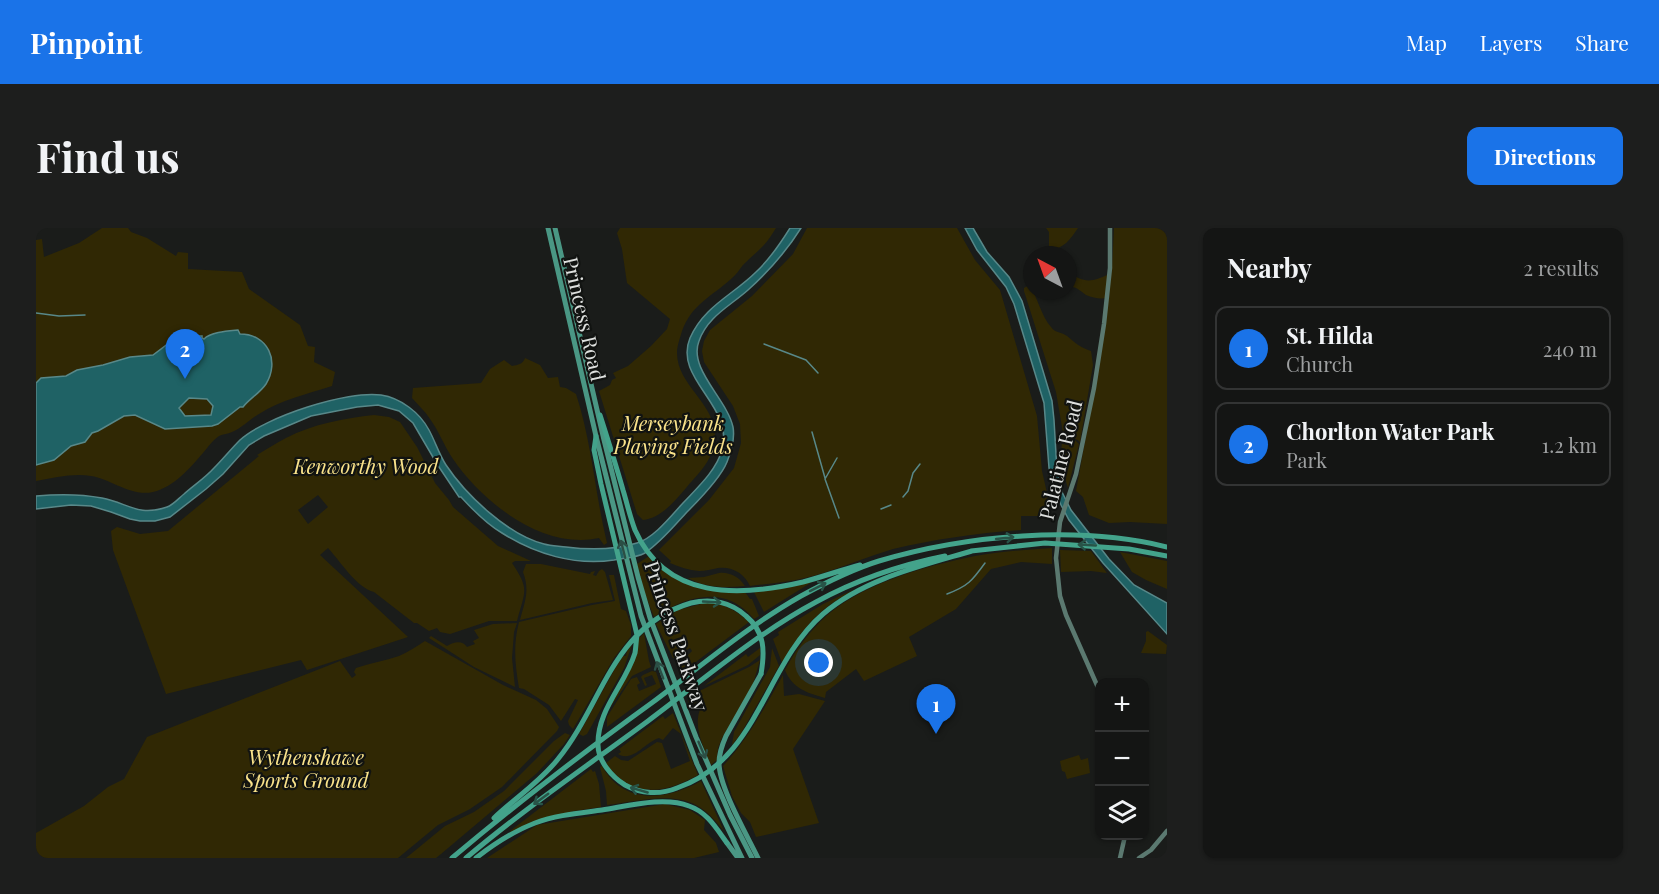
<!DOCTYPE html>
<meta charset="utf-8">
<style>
body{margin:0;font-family:"Playfair Display",serif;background:#1d1e1d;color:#f1f3f6}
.controls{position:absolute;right:18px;bottom:18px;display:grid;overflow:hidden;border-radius:12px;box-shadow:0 2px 4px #0004}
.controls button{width:54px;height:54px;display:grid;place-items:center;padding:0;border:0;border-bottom:2px solid #333434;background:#141514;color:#f1f3f6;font:30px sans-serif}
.compass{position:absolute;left:987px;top:18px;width:54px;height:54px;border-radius:50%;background:#141514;box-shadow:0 2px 4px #0004;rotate:319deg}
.you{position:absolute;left:783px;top:435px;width:21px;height:21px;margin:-15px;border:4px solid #fff;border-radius:50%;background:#1a73e8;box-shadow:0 0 0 9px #1a73e833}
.badge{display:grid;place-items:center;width:39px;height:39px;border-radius:50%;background:#1a73e8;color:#fff;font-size:20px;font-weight:700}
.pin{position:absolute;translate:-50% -50px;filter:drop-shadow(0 2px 3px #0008)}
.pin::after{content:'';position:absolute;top:32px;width:21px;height:18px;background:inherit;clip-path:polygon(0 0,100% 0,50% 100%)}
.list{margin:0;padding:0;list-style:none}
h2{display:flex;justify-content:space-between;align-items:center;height:78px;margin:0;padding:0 24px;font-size:26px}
h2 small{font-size:20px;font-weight:400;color:#9d9fa0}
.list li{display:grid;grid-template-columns:39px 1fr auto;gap:18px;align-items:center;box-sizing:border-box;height:84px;margin:0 12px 12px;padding:0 12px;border:2px solid #333434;border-radius:12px}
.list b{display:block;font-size:22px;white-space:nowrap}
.list p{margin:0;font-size:20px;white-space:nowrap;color:#9d9fa0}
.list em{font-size:20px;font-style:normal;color:#9d9fa0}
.icon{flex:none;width:33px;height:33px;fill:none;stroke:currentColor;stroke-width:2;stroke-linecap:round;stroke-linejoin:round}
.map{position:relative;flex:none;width:1131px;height:630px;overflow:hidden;border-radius:12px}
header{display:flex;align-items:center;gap:36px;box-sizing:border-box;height:84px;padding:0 30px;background:#1a73e8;color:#fff}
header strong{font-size:28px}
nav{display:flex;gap:33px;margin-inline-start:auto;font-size:21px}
.intro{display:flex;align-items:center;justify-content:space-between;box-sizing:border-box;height:144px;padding:0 36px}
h1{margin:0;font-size:42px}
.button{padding:15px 27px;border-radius:12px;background:#1a73e8;color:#fff;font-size:21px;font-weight:700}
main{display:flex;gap:36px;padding:0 36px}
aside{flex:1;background:#141514;border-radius:12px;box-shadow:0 2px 4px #0004}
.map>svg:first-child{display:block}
.green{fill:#302804;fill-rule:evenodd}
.water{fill:#1f6265;stroke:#588889;stroke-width:1.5;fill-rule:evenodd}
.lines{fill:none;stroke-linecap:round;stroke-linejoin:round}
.stream{stroke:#588889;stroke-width:1.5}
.secondary{stroke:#5b7970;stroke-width:4.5}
.trunk{stroke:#4a9784;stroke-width:5}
.motorway{stroke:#43a38b;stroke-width:5}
.oneway{stroke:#285448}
.oneway2{stroke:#2b4e45}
.labels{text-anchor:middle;stroke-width:4.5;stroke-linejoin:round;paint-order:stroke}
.street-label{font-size:20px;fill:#dee0de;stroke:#111311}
.park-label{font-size:20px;font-style:italic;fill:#fbe48b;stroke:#111311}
</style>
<header>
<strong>Pinpoint</strong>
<nav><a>Map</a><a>Layers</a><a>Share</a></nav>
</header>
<div class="intro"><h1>Find us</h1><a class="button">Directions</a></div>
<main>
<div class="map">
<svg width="1131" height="630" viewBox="0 0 1131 630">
<rect width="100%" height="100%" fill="#1a1c1a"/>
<path class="green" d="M66 0H92L95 4 111 10 140 28 142 24 152 25V41L206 44 213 61 264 97 272 118 279 119 278 134 299 144 296 158C271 166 245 172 223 186 214 191 206 200 196 204 192 206 187 206 183 208 177 212 172 219 167 225 154 240 138 259 117 264 95 269 75 251 55 248 37 245 18 250 0 253V12L6 11 8 29 43 15Z
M584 0H740C736 6 732 13 727 18 720 25 713 31 707 37 703 42 700 47 695 51 675 69 656 76 646 103 644 110 641 118 641 125 641 162 692 181 676 224 671 238 659 249 650 260 638 274 625 290 607 292L601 286 563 163 574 157 576 152 580 150 577 145 592 138 615 118 631 101 634 91 591 55 586 21 581 5Z
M771 0H921L939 32 964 62 1001 188 1006 243 1014 278 1012 288H985V302C942 305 899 311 857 321 833 328 810 338 787 345 763 353 739 355 714 358 709 346 696 338 682 340 676 341 669 343 663 343 653 342 643 339 634 335L635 333 623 322 673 272 698 240 705 215 704 196 697 178 668 134 666 123 668 113 674 102 716 68 757 26Z
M1010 0H1042C1034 12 1028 20 1013 23V4Z
M1078 0H1131V296L1094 294 1073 295 1053 287 1047 269 1040 263 1063 136 1076 39Z
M1032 43C1048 56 1056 54 1073 46L1070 70C1064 71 1057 70 1050 67 1044 63 1040 58 1032 59Z
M993 57C1002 69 1005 88 1015 99 1019 105 1026 104 1031 108 1041 116 1043 119 1055 123L1057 137 1044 214C1038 209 1033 209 1027 205L1020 164 988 63V60Z
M489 130 504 137 512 150 522 149 524 159 530 160 540 166C556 215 559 266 571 315L568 317 563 310C507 322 447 275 417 231 408 218 403 203 394 191 389 183 382 177 376 170L377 160 445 155 454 141 468 132 476 138C482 137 487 136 489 130Z
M338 187 353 189 364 194 381 219 399 255 413 272 417 279 462 318 495 333H479L476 335C494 362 489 362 481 393H453L414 406 404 404 401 400 393 403 381 395H378L338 364C321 360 304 333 292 320L284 327 372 409 271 442 265 432 130 466 77 322 75 303 81 299 104 306 132 303 223 228 221 227C231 221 240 215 250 210 277 196 309 190 338 187ZM282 267 292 279 272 296 262 282Z
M1027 209 1038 211 1043 216 1032 260C1027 244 1023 226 1027 209Z
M1016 320V336L985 334 955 341 920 381 873 409 881 428 828 453 820 441 790 464 789 470C771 465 756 460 749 442 758 425 770 408 784 394 820 357 889 338 939 328 964 323 991 322 1016 320Z
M1024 322 1055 323 1071 345 1055 343 1025 344Z
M1084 324 1131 333V361L1110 352 1096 344Z
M613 328C637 357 673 366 709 364L714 371H716L723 388 718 391C689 356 651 368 618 389L609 366 601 336Z
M490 336H505L554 346 555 344 559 343 557 347 560 348 563 343 566 341 569 344 577 372 556 375 484 392C489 373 494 363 487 344Z
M683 345C694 344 703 349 709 358 690 360 669 360 652 350L668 349Z
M573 347H578L585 381 590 383 595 397V408L578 430 537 501 533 497 532 493 542 472 539 471 525 493 513 477 488 461 483 460C479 437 477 417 483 394L556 377 579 373Z
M776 354 728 384 718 364Z
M819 361C812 366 802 371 795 376 773 392 759 412 746 435L737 411 743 407 742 404 787 376Z
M669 375C687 375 700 382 713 394L645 445 642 437 656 423 654 420 637 430 620 396 642 382Z
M481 395 478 404 476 430 479 459 438 439 393 410 395 408 411 418C418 414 426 412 431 419L439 416 437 413 443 410 438 402 457 396Z
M1112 403 1131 417 1130 426 1105 425 1110 413V404Z
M608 405 613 433 615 439 596 448 573 481 591 448 602 411Z
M389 413 467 457 500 472 511 481 523 499 521 503 466 559 434 581 402 597 362 630H0V605L48 578 72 559 88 551 111 509 304 433 316 450 320 447 318 444 320 440C334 435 349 433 363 428 372 424 381 418 389 413Z
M596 417 588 440 551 506 547 508 543 506 581 437 587 428H590L591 423Z
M724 420V427L712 437 668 458 710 426 712 429Z
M736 420 743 438 704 507 696 517 698 504 734 439Z
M724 432 717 456 685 512 682 520 681 532 675 537C668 520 656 498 665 479L656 481 652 473 659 469 657 466 713 439Z
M616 443 620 444 625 459 571 499V489L595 451 601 449 604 455 601 457 603 463 620 456 616 447 608 450 611 457 609 458 605 449 607 447Z
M747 447 748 468 763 466 789 473 757 521 783 595 720 609 714 594 705 585 696 568 687 538C712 511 729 479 747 447Z
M637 485 662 547C628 566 595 571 570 535L579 528 585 532 592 533 621 514 626 515 635 541 654 533 645 506 637 500 627 512 623 510C609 514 597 535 582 526L585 524 583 521 627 488 629 491Z
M529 505 534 507 528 516 501 545 405 626 400 630H370L409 598 438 584 468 563 518 513Z
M1043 527 1045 532 1052 530 1054 545 1031 551 1029 544 1026 543 1024 533Z
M566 538C588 578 631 572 665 553L688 603C681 595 674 586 665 580 639 562 599 574 571 577L570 563 564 539Z
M555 541 557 544 559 543 563 556 565 579 538 583 475 605 474 603Z
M629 576 654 582 669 592 668 602 680 615 683 624 658 630H451L501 597Z"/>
<path class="water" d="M754 0H765C750 24 733 43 712 62 694 78 671 89 663 113 652 141 691 171 697 199 699 210 695 224 691 234 685 249 663 272 651 284 638 298 625 314 609 325 600 330 588 330 578 332 539 338 499 326 466 305 452 297 436 281 425 269H423L401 236 377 195 363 183 342 177 321 179 275 188 228 208 213 217 187 246 170 261 134 289 119 293H104L94 291 75 284 55 278 35 277 0 281V268C22 266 45 266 66 270 92 275 102 289 131 279 137 277 143 270 148 266 158 257 169 250 178 240 187 231 195 221 204 212 229 189 312 162 345 167 365 170 384 185 393 202 399 213 403 226 410 237 430 267 472 307 508 316 515 318 523 318 530 319 554 322 578 322 601 315 618 310 635 288 647 275 661 260 680 243 686 222 699 178 637 151 654 110 668 78 697 67 720 44 734 31 744 16 754 0Z
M929 0H937L951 24 973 49 986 73 1016 173 1018 192 1021 243 1026 264 1035 282 1073 331 1098 357 1131 375V406L1067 335 1033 292 1025 277 1018 261 1013 240 1008 175 978 76 970 59 941 22Z
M202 102 204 106C232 106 244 133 230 156 224 165 213 171 207 179H204L182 196 176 198 129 201 99 187 88 188 62 203 56 205 49 214 35 218 18 232 0 237V155L5 150 30 148 41 142 67 137 94 129 117 127 137 112 156 108H166V110L168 111C175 104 192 103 202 102ZM153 170 171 171 177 178 175 187 149 188 143 180Z"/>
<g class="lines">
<path class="stream" d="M0 85 23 88 49 87
M728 116 770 132 782 145
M776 204 789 250
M801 230 789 251 803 290
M867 269 872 263 877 245 884 236
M845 281 855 277
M911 366C932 358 936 353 949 335"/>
<path class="secondary" d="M1064 464 1030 387 1024 368 1020 330 1024 294 1040 246 1058 160 1068 96 1074 40V0
M1084 630 1089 608
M1103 630 1115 622 1131 603"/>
<path class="trunk" d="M512 0 560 208 605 388 661 536 706 630
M519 0 568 212 602 349 614 390 660 509 694 587 716 630
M691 615 702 630
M722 630C711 607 683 559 683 535 683 526 686 517 690 508L725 446"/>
<path class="motorway" d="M564 187C572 212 580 237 587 262 591 275 594 289 599 302 630 372 703 369 767 354 786 349 805 342 824 337
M560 208 558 222 565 256 601 407C600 413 600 419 599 425 589 457 561 482 562 517 562 533 576 549 589 557 605 566 624 567 641 560 723 532 728 437 787 386 828 351 885 338 936 323
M935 323 1009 315 1093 321 1131 328
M458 590C479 570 504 554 522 531 567 476 576 398 655 375 675 370 695 374 710 388 729 404 729 423 725 446
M416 630C481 575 548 524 617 474 665 438 712 398 765 368 789 355 817 341 843 333 931 307 1042 297 1131 319
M430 630C488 581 551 538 612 493 667 452 720 406 780 374 820 352 864 337 909 328
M440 630C458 616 478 603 499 595 520 587 544 585 566 582 592 578 628 568 653 578 671 584 680 600 691 615"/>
</g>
<defs><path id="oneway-shaft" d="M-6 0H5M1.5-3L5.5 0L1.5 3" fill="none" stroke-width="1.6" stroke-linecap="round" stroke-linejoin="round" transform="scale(1.5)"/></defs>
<g class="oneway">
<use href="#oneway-shaft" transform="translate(969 310) rotate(-6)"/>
<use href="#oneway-shaft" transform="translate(1051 317) rotate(-177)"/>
<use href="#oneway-shaft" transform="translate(782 359) rotate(-27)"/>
<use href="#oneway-shaft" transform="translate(676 374) rotate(3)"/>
<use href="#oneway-shaft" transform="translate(603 562) rotate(-164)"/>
<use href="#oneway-shaft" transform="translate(505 571) rotate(144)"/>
</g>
<g class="oneway2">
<use href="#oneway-shaft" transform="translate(587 321) rotate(-104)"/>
<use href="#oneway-shaft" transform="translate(624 442) rotate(-111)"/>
<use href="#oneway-shaft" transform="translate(666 522) rotate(67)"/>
</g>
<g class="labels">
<g class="street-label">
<text transform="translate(548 91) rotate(77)" y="7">Princess Road</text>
<text transform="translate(1025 232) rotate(-76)" y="7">Palatine Road</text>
<text transform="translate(640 408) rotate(71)" y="7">Princess Parkway</text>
</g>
<g class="park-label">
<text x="637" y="203">Merseybank<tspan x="637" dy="23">Playing Fields</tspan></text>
<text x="330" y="246">Kenworthy Wood</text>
<text x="270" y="537">Wythenshawe<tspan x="270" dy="23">Sports Ground</tspan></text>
</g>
</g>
</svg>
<div class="controls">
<button>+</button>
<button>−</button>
<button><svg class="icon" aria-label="layers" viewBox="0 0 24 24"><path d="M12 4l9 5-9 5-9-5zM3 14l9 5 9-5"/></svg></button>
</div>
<svg class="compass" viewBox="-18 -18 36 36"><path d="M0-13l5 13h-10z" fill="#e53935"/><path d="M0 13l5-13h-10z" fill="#9d9fa0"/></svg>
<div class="you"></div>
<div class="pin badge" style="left:900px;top:506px">1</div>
<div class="pin badge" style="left:149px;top:151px">2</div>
</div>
<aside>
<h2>Nearby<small>2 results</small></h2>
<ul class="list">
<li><span class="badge">1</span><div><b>St. Hilda</b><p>Church</p></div><em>240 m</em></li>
<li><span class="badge">2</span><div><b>Chorlton Water Park</b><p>Park</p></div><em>1.2 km</em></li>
</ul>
</aside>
</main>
